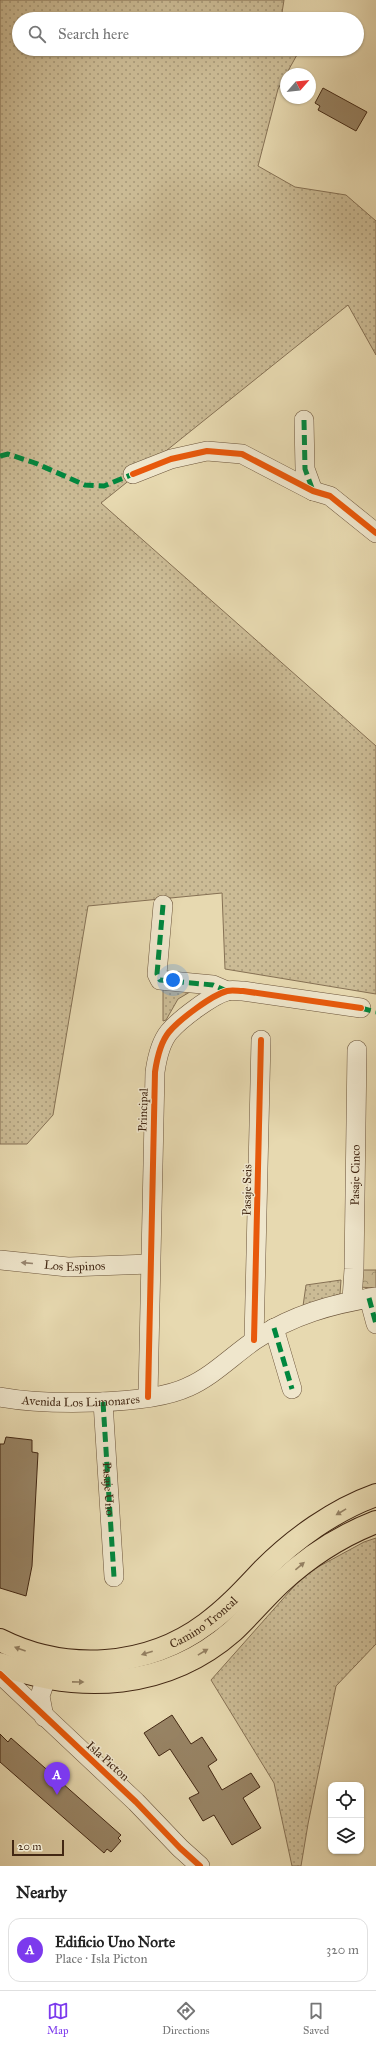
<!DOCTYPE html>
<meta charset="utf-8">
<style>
body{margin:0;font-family:"IM FELL Great Primer",serif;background:#f2f2f2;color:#222}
.controls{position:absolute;right:12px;bottom:12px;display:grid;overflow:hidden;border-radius:8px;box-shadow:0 1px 3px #0004}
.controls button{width:36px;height:36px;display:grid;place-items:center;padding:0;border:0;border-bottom:1px solid #e0e0e0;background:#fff;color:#222;font:20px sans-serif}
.compass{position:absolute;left:280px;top:68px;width:36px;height:36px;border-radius:50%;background:#fff;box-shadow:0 1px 3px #0004;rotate:62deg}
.scale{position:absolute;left:12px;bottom:10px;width:52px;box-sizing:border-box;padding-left:4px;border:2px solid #422713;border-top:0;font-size:11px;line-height:14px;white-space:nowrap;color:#422713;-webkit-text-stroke:3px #efe6cc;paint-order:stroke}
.you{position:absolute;left:173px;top:980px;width:14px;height:14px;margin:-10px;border:3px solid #fff;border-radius:50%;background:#1a73e8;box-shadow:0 0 0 6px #1a73e833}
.badge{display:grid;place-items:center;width:26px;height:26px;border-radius:50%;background:#7c3aed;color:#fff;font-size:13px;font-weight:700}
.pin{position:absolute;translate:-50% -33px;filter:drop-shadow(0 1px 2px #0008)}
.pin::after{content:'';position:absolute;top:21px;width:14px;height:12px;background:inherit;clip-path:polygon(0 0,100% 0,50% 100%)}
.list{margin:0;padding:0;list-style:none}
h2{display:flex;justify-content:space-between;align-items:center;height:52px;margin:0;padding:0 16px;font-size:17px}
h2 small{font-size:13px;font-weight:400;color:#767676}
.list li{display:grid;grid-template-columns:26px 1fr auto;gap:12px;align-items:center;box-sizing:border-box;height:64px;margin:0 8px 8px;padding:0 8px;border:1px solid #e0e0e0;border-radius:12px}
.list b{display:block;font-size:15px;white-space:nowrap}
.list p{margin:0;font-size:13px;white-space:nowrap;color:#767676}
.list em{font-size:13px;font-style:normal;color:#767676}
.icon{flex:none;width:22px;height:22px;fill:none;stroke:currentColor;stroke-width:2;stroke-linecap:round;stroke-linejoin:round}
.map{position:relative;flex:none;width:376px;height:1866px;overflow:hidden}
.search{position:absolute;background:#fff;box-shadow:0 1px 3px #0004;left:12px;right:12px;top:12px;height:44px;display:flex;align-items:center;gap:10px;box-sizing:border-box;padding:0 14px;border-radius:22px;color:#767676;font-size:15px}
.sheet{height:124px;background:#fff}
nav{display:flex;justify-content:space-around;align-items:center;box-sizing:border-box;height:56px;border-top:1px solid #e0e0e0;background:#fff;font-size:11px;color:#767676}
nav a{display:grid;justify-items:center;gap:2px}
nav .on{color:#7c3aed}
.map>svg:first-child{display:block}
.grass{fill:url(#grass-dots);stroke:#867154}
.forest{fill:url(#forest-crowns);stroke:#867154}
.building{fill:#988465;stroke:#422713}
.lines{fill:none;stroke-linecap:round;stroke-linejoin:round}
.minor-casing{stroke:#6b543a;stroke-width:20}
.primary-casing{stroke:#422713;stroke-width:24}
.minor{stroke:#efe6cc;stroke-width:19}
.primary{stroke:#e7d9b0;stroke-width:22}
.quiet{stroke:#00873e;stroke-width:5;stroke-dasharray:10 5;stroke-linecap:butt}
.cycleway-casing{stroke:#efe6cc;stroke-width:8}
.cycleway{stroke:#e8590c;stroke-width:6}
.oneway{fill:#988670}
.oneway2{fill:#948062}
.labels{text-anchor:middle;stroke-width:3;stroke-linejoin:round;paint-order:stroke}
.street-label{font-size:12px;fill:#422713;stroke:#efe6cc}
</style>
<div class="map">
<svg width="376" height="1866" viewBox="0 0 376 1866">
<defs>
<pattern id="grass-dots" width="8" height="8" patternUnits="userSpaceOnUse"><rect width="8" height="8" fill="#cbbb95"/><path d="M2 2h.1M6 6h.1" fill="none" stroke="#a69878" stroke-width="1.8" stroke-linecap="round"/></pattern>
<pattern id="forest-crowns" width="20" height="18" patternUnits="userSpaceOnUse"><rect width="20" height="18" fill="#cbbb95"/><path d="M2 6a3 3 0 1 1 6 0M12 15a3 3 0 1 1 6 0" fill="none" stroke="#a69878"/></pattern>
</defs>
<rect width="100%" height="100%" fill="#e7d9b0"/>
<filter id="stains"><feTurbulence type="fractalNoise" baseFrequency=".005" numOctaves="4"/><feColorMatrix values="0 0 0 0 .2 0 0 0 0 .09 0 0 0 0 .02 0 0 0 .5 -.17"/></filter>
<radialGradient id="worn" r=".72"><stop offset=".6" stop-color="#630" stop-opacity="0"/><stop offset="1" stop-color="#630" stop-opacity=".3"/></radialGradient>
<path class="grass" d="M0 0H284L281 19H19V49H293L298 53 278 89 258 166 295 187 346 195 376 221V355L348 305 101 503 376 746V994L225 969 222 893 88 906 53 1115 27 1144H0Z
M200 986 178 999 166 1020 163 1021V988Z
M341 1280 340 1294 303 1306 306 1285Z
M376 1538V1644L336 1686 308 1824 301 1866H292L274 1783 211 1680 305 1574 364 1542Z"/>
<path class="forest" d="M358 1270H376V1288L358 1287Z"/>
<path class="building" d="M323 88 367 112 356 131 318 110 320 106 315 103Z
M6 1437 32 1440V1452L38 1453 32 1566 26 1596 0 1588V1444H4Z
M172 1715 191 1744 202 1737 217 1760 208 1766 222 1790 251 1773 260 1787 243 1798 261 1828 232 1845 214 1815 203 1821 189 1798 199 1793 170 1749 159 1756 144 1733Z
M0 1734 8 1742 11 1738 121 1835 118 1838 121 1841 111 1852 107 1849 104 1853 0 1762Z"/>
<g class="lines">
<g class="minor-casing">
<g id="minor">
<path d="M304 420 305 469 313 491"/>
<path d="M133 474 171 459 207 451 242 454 313 491 330 496 376 533"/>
<path d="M163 905 157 974 160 980 213 985 227 991"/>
<path id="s1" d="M0 1260 68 1267 150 1264"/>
<path d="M369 1298 376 1324"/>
<path id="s2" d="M352 1300 354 1269 357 1050"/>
<path d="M274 1328 292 1389"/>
<path d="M254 1340 261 1040"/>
<path id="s3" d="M0 1397C44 1405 148 1406 188 1387 213 1376 233 1355 255 1340 292 1315 332 1304 376 1297"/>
<path d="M148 1397 155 1072C157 1058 160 1043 169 1032 180 1019 212 995 227 991 232 990 238 991 243 991L361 1008"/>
<path d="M103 1402 114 1577"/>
<path d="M0 1674 136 1802 180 1848 200 1866"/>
<path d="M44 1717 40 1696 46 1678"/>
</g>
</g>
<g class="primary-casing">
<g id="primary">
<path id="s4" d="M0 1640C66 1673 147 1668 206 1624 228 1608 245 1589 263 1570 294 1539 334 1510 376 1495"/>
<path d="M0 1664C80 1694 167 1689 233 1631 249 1616 263 1599 280 1583 308 1557 340 1536 376 1522"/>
</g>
</g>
<use href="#minor" class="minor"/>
<use href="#primary" class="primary"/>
<g class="quiet">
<path d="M304 420 305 469 313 491"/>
<path d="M0 456 8 454 35 463 85 485 104 486 133 474"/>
<path d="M163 905 157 974 160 980 213 985 227 991"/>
<path d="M361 1008 376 1012"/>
<path d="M369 1298 376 1324"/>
<path d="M274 1328 292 1389"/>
<path id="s5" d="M103 1402 114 1577"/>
</g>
<g class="cycleway-casing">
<path id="cycleway" d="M133 474 171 459 207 451 242 454 313 491 330 496 376 533
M254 1340 261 1040
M148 1397 155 1072C157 1058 160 1043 169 1032 180 1019 212 995 227 991 232 990 238 991 243 991L361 1008
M0 1674 136 1802 180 1848 200 1866"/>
</g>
<use href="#cycleway" class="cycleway"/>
</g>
<defs><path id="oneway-solid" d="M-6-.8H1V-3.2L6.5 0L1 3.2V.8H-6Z"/></defs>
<use class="oneway" href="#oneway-solid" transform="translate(27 1263) rotate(-175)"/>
<g class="oneway2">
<use href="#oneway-solid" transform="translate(341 1512) rotate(149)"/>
<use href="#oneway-solid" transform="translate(300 1566) rotate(-40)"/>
<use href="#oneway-solid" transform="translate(20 1649) rotate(-160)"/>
<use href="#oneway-solid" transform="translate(203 1652) rotate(-31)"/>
<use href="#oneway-solid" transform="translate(147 1653) rotate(163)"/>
<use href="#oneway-solid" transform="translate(78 1682) rotate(1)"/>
</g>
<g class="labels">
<g class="street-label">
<text transform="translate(143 1110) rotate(-88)" y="4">Principal</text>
<text dy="4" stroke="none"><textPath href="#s2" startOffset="125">Pasaje Cinco</textPath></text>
<text transform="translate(247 1190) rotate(-89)" y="4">Pasaje Seis</text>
<text dy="4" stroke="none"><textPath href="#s1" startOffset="75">Los Espinos</textPath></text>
<text dy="4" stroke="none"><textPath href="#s3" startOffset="81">Avenida Los Limonares</textPath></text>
<text dy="4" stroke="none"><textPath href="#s5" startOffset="87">Pasaje Uno</textPath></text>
<text dy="4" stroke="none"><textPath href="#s4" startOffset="216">Camino Troncal</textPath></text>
<text transform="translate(108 1761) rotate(42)" y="4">Isla Picton</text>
</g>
</g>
<rect width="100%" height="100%" filter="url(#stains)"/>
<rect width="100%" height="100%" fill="url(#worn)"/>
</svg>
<div class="controls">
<button><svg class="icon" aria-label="locate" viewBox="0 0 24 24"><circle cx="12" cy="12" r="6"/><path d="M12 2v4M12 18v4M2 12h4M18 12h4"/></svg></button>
<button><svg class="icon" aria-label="layers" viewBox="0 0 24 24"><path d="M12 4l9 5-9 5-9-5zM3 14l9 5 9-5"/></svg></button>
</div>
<svg class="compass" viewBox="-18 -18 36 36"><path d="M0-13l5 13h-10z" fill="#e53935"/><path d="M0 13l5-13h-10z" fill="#767676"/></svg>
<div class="scale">20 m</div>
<div class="you"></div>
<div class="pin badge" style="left:57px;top:1795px">A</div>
<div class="search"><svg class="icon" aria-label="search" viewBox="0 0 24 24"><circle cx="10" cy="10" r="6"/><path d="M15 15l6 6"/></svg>Search here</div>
</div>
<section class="sheet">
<h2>Nearby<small></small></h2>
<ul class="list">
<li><span class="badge">A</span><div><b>Edificio Uno Norte</b><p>Place · Isla Picton</p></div><em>320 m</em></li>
</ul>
</section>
<nav>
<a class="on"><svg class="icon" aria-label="map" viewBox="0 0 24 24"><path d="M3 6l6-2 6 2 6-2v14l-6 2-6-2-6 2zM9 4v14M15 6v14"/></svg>Map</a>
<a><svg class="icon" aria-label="directions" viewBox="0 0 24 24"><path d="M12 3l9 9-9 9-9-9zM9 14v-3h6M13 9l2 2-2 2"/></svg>Directions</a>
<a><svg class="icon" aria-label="saved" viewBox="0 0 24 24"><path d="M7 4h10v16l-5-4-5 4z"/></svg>Saved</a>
</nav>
